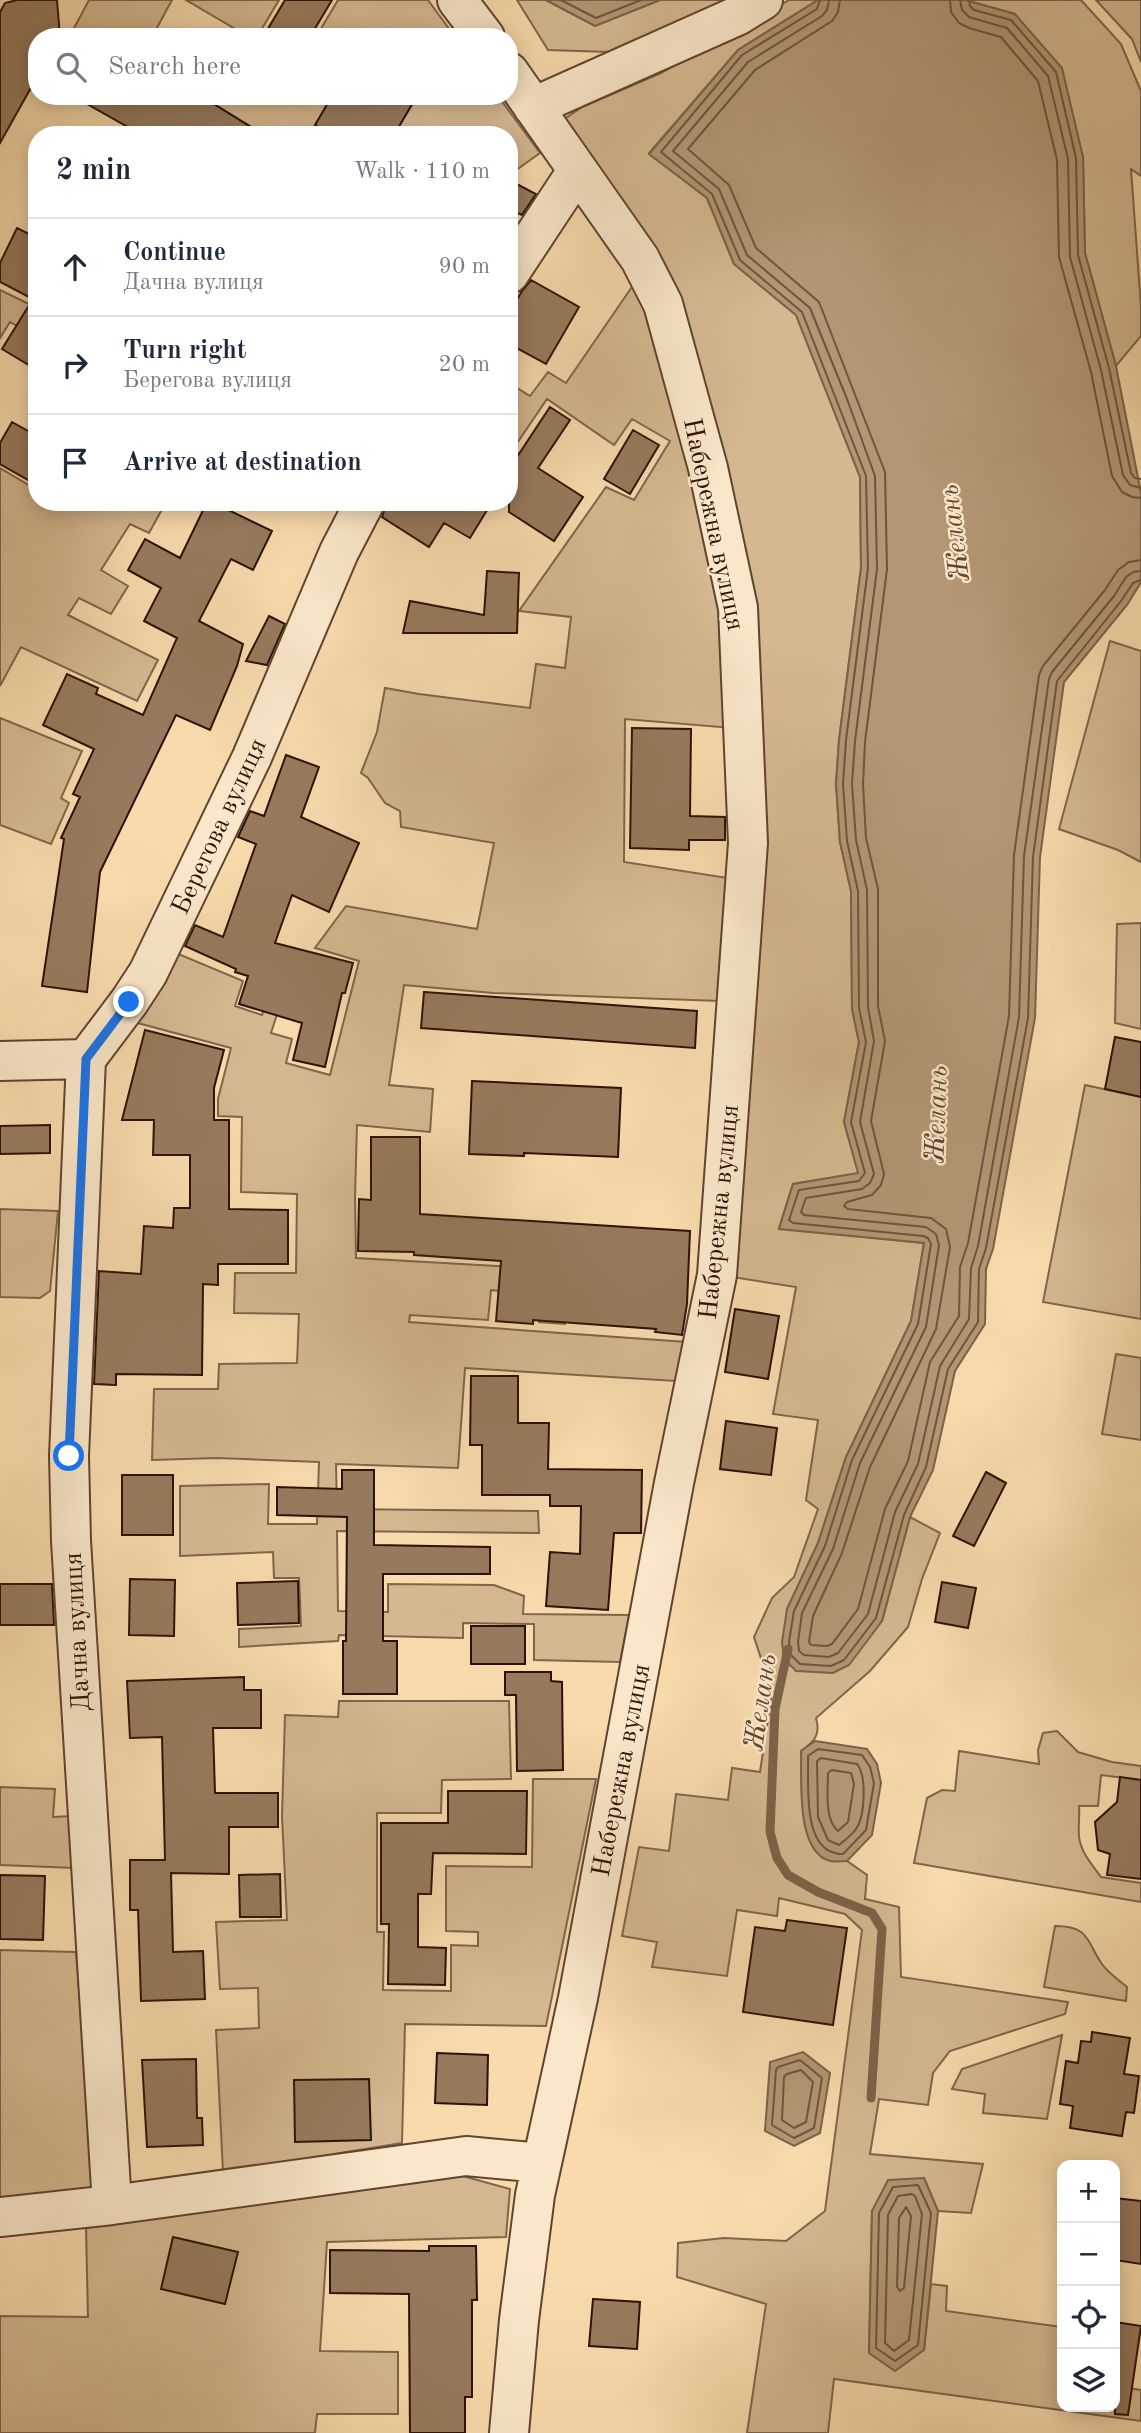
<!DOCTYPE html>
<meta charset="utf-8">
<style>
body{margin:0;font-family:"Old Standard TT",serif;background:#f6f6f7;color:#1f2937}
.controls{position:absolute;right:21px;bottom:21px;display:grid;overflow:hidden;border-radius:14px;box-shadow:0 4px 18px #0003}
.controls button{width:63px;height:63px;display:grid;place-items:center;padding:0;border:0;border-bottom:2px solid #e0e1e3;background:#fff;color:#1f2937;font:35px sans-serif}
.stop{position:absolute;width:21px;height:21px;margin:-16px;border:5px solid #1a73e8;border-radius:50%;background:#fff}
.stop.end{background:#1a73e8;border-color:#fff;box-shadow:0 2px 7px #0008}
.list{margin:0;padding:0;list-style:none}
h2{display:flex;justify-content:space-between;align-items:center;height:91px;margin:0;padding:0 28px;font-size:30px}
h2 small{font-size:23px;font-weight:400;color:#747a83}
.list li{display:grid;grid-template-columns:46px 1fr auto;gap:21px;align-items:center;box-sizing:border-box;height:98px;padding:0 28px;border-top:2px solid #e0e1e3}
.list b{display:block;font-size:26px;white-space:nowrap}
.list p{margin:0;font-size:23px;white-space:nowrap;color:#747a83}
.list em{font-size:23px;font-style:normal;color:#747a83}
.icon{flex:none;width:38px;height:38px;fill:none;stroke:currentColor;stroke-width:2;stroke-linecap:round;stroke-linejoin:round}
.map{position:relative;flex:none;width:1141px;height:2433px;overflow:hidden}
.search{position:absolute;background:#fff;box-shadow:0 4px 18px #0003;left:28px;top:28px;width:490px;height:77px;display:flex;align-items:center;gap:18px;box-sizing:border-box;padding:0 24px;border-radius:28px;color:#747a83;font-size:26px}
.panel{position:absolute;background:#fff;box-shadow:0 4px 18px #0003;left:28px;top:126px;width:490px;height:385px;border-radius:28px}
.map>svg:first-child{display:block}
.green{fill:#d5b890;stroke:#81644c;stroke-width:2}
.water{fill:#b39674;stroke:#7d6148;stroke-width:2}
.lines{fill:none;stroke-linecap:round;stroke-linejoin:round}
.shore{stroke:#70543e;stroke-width:2}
.stream{stroke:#7d6148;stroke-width:9}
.building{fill:#977a5d;stroke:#2d1107;stroke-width:2}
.minor-casing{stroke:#604330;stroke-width:42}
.minor{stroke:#fae7c9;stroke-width:38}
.route{stroke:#1a73e8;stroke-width:9}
.labels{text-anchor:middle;stroke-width:5;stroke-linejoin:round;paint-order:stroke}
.street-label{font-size:26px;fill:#2d1107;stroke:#fae7c9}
.water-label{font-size:28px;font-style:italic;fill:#634633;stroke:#fae7c9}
</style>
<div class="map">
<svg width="1141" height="2433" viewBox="0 0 1141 2433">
<rect width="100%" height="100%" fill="#f8daac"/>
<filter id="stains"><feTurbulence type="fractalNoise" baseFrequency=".00286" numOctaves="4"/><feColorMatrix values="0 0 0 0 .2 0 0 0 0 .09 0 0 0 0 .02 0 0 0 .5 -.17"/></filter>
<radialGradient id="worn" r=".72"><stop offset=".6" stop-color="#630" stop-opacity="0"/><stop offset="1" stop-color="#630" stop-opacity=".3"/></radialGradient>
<path class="green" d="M89 0H172L152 37H85L73 30Z
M186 0H279L257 37H249Z
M338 0H428L455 37H316Z
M517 0H546L595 26 660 0H728L711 9 609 52 548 50Z
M789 0H818L738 50 649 153 707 198 734 264 796 315 860 477 861 568 839 740 836 784 840 842 851 891 852 1009 859 1042 844 1122 859 1174 793 1184 779 1228 924 1243 911 1321 846 1457 818 1543 787 1609 882 1621 910 1517 940 1533 922 1579 908 1627 870 1671 816 1718C821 1735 814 1742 801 1751L830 1861H847L867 1875 865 1899 899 1907 901 1977 1068 2002 1065 2014 950 2051 933 2073 928 2105 879 2099 870 2154 983 2164 971 2213 938 2211 924 2178 872 2211 869 2353 924 2350 931 2284 947 2286 946 2311 1062 2327V2407H1115V2386L1141 2390V2421L834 2379 828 2433H747L766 2304 677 2277 678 2243 724 2238 786 2241 825 2211 862 1930 845 1914 779 1898 777 1916 737 1910 727 1976 652 1967 657 1942 622 1936 639 1847 669 1851 676 1794 728 1800 732 1768 760 1772 772 1692 754 1637 772 1598 794 1577 818 1509 806 1500 818 1420 773 1414 796 1287 726 1276 759 844 717 464 563 120 582 107 661 73Z
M965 0H1081L1121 44 1141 91V176L1131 169 1141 307V336L1116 366 1085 253 1083 157 1015 14Z
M1096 0H1141V62L1132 39Z
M203 96H498L540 153 512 173 509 171V135H179Z
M638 278 726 607 732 728 625 719 624 862 728 878 720 1001 493 993 404 985 389 1085 433 1089 430 1132 357 1125 355 1196 356 1258 570 1270 565 1324 539 1322 540 1295 491 1290 488 1320 410 1315 409 1322 686 1342 676 1381 465 1368 458 1468 336 1464 337 1509 538 1511 539 1533 337 1531 338 1611 388 1612V1584L494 1585 524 1596 523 1614 629 1615 620 1662 534 1660V1624L463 1623V1638L339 1635 338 1641 239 1647V1629L301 1626 299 1578H274L273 1552 180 1556V1486L269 1484 268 1524H317L319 1462 217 1458 152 1460 154 1389H218L219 1364 297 1363 299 1314 234 1313 235 1273H296L297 1194 241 1192 242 1117 218 1116V1099L231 1048 134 1022 169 950 243 981 235 1006 262 1015 270 993 293 965 271 1033 292 1039 286 1063 330 1075 359 961 315 948 346 906 477 929 494 843 401 827 400 811 385 803 368 778 361 773 377 732 385 688 419 694 530 708 536 664 565 668 571 617 519 611 606 487 634 500 670 441 632 419 614 445 547 399 509 455V383L530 396 548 372 566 383Z
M0 290 37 308V337L10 322 0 338Z
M0 468 37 490V502H166L149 533 130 524 101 570 128 586 111 614 79 598 68 615 158 660 137 701 21 647 0 686Z
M1110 641 1141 651V862L1118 850 1059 829Z
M0 718 82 751 61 798 69 803 51 844 0 825Z
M1141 923V1029L1115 1023 1117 924Z
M1085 1085 1141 1097V1319L1043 1302Z
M0 1209 58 1211 50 1291 40 1298 0 1297Z
M1116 1354 1141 1358V1440L1102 1434Z
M339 1701H509L511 1779 442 1780 441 1813H377V1932H384L383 1990 451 1991V1945L478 1946V1932L446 1931V1866L532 1867 533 1779H596L546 2026 405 2024 402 2143 223 2172 216 2030 259 2028 258 1988 220 1989 216 1922 287 1920 282 1816 285 1715 338 1717Z
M1057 1731 1078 1752 1112 1762 1141 1766V1780L1101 1775 1098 1806H1079C1080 1816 1078 1825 1079 1836 1080 1851 1092 1865 1101 1877L1141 1883V1902L914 1863 927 1798 942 1790 955 1791 959 1751 1039 1764 1038 1750 1043 1733Z
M0 1787 55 1789 53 1817 74 1816 75 1868 0 1865Z
M1055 1926C1091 1926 1086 1942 1102 1964 1108 1973 1119 1980 1127 1987L1126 2001 1044 1987Z
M0 1950 76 1952 95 2193 0 2203Z
M1062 2035 1047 2119 983 2113 985 2094 952 2089 962 2069Z
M459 2175 510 2189 506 2237 327 2242 320 2351 398 2352V2414H317L315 2433H0V2316L88 2317 86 2228Z"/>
<path class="water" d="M546 0H660L595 26Z
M818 0H965L1015 14 1062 68 1083 157 1085 253 1116 366 1141 493V582L1127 605 1064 682 1040 857 1035 1018 993 1249 986 1269 985 1324 955 1371 933 1470 910 1517 882 1621 849 1665 833 1673 796 1671 784 1659 782 1642 787 1609 818 1543 846 1457 911 1321 924 1243 779 1229 793 1184 858 1173 844 1122 859 1042 852 1009 851 891 840 842 836 784 839 740 861 568 860 477 796 315 734 264 707 198 649 154 738 50Z
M815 1741 867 1749 877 1764 881 1783 872 1835 847 1861C842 1861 835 1862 830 1861 795 1851 802 1779 801 1751Z
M803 2052 830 2073 820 2133 794 2146 765 2131 770 2062Z
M924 2178 938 2211 924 2350 895 2371 869 2353 872 2211 888 2180Z"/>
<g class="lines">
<path class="shore" d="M561 0 596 18 641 0
M820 0 817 9 742 55 661 152 712 194 740 260 802 312 866 476 868 568 846 740 843 784 847 841 858 891 859 1008 866 1042 851 1122 865 1173 859 1181 799 1190 789 1220 793 1223 923 1236 928 1238 931 1244 918 1324 852 1460 825 1546 794 1611 789 1642 791 1655 800 1664 831 1666 844 1660 876 1618 904 1515 926 1467 948 1369 978 1322 979 1269 986 1248 1028 1018 1033 857 1057 681 1121 601 1133 583 1141 580
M829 0 827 10 822 16 748 62 673 151 719 189 747 255 810 308 847 399 875 476 877 569 855 741 852 784 856 840 867 890 868 1007 874 1041 860 1122 874 1174 870 1183 862 1189 806 1198 801 1212 804 1215 926 1227 936 1234 939 1245 926 1327 860 1463 833 1549 802 1613 798 1642 799 1651 804 1655 829 1657 838 1653 868 1614 895 1512 918 1464 940 1366 969 1319 971 1268 978 1246 1019 1017 1024 856 1049 679 1052 672 1114 596 1126 577 1133 572 1141 571
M840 0 838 12 832 21 755 70 688 149 729 185 756 248 819 302 885 472 887 569 865 742 863 784 866 838 878 889V1006L885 1041 871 1121 884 1174 881 1185 872 1195 847 1202 844 1206 848 1209 931 1218 946 1229 950 1247 936 1329 870 1467 842 1553 813 1616 809 1642 811 1645 827 1646 832 1644 858 1609 885 1509 908 1461 930 1362 959 1316 960 1267 968 1243 1009 1016 1014 855 1039 675 1043 666 1105 590 1118 570 1129 562 1141 560
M950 0 951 12 959 23 969 28 1001 37 1038 81 1057 160 1059 257 1091 372 1112 476 1122 492 1132 497 1141 498
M960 0 962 10 969 17 1007 28 1048 76 1068 159 1070 257 1101 370 1123 475 1130 485 1141 488
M969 0 970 6 974 10 1011 20 1056 72 1076 158 1078 255 1109 368 1131 473 1135 478 1141 479
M818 1749 862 1755 870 1767 874 1783 866 1830 843 1854C801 1854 809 1785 808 1756Z
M821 1758 857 1764C867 1776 865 1816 856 1829 852 1835 845 1840 839 1845L828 1840 818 1817 817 1761Z
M832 1770 851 1773 854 1784 848 1822 838 1831C824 1819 828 1791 828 1773Z
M800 2060 822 2078 814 2128 794 2138 772 2125 776 2070 778 2067Z
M801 2070 813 2082 806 2122 794 2128 782 2120 784 2077 787 2074Z
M918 2185 931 2213 918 2345 895 2361 876 2348 879 2213 893 2187Z
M912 2194 915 2196 922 2214 909 2340 894 2351 885 2343 888 2215 898 2196Z
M906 2207 911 2216 904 2288 900 2291 897 2287 899 2218Z"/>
<path class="stream" d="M788 1649 775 1709 770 1832 777 1858 788 1875 818 1892 872 1913 882 1929 871 2098"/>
</g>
<path class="building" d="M17 0H57L60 37H37V77L0 143V12L5 3Z
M285 0H332L310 37H263Z
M73 96H201L264 135H142Z
M332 96H417L394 135H331L315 125Z
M509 180 536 194 522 215 509 209Z
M17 228 37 238V370L2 349 33 299 0 282V263Z
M531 280 579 307 546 364 509 344V313L522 291Z
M550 407 570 420 538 468 583 497 554 541 509 512V469Z
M12 422 37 436V485L0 464V443Z
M633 430 659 445 630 494 604 479Z
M207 502H212L272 531 253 570 231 559 199 621 243 644 237 666 210 730 176 715 100 872 87 992 42 986 64 839 61 838 80 797 73 794 94 749 43 725 67 674 98 688 96 694 143 715 177 638 144 621 161 588 128 570 145 539 180 558Z
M387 502H492L470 538 444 523 429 547 382 517Z
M487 571 519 573 517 633H403L410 601 484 615Z
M269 616 285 624 267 665 246 661Z
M632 728 691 729 690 816 725 817V840H689V850L630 848Z
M286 755 319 767 301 817 359 843 329 912 292 895 275 943 353 963 345 993H342L325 1067 293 1060 302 1023 239 1004 248 976 235 972 236 969 185 946 195 925 223 937 256 844 238 837 250 811 264 816Z
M424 992 697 1011 695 1048 421 1028Z
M145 1030 224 1050 214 1088V1120H229V1209L288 1210V1264H218V1285L203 1284 202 1375 116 1374V1385L94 1384 99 1271 141 1274 144 1226 173 1228 174 1208H190V1155H153L154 1120H122Z
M1115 1037 1141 1042V1097L1105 1089Z
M472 1081 621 1088 618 1157 524 1153V1156L469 1154Z
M50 1125V1153L0 1154V1126Z
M371 1137H420V1214L690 1231 687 1304 682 1335 655 1332 656 1329 533 1320V1324L496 1321 501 1261 414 1255V1252L358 1251 359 1199 371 1200Z
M735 1309 779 1316 768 1379 725 1372Z
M471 1376H518V1423H549L548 1469 642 1470 641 1533H614L608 1610 546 1606 550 1552 580 1554 581 1506H550V1495H482V1445H470Z
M726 1421 777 1428 771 1475 720 1469Z
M342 1470H374V1545L490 1547V1574H383V1641H397V1694H343V1641H346L347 1517 277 1515V1487L342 1489Z
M986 1472 1006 1483 974 1546 953 1536Z
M122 1475H173V1535H122Z
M130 1579 175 1580 174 1636 129 1635Z
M298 1581 299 1623 238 1625 237 1583Z
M942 1582 976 1588 968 1628 935 1622Z
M0 1584H52L54 1625H0Z
M471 1626H525V1664H471Z
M505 1672H551V1681L562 1682 563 1770 517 1771 516 1695H505Z
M244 1677V1690H261V1728H213L215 1793H278V1827H229V1874L171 1873 173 1952 203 1951 205 1999 141 2001 138 1910H130V1860H165L162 1737 130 1738 127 1681Z
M1120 1777 1141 1780V1879L1107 1875 1110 1854 1098 1850 1095 1822 1117 1802Z
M448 1791H527L526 1854 433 1853 431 1894H418V1947L446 1948 445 1985 388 1984 389 1924H381V1823H448Z
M280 1874 281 1917H240L239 1875Z
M0 1875 45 1876 43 1940 0 1939Z
M787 1920 847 1928 833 2025 743 2012 755 1927 785 1931Z
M1092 2032 1130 2038 1124 2074 1139 2076 1134 2113 1126 2112 1122 2136 1070 2128 1073 2106 1060 2104 1066 2061 1078 2063 1081 2041 1091 2042Z
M437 2053 488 2055 487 2105 435 2103Z
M196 2059 197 2118H202L203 2145 147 2147 142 2060Z
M369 2079 371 2140 295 2142 294 2080Z
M1115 2198 1141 2201V2264L1115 2260Z
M173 2237 238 2252 225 2304 161 2289Z
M429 2246H476L477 2300H472V2397H465V2433H410L409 2294 330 2293V2250L429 2251Z
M593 2299 640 2302 637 2349 589 2346Z
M1115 2322 1141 2326 1128 2415 1115 2414Z"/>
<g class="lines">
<g class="minor-casing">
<path id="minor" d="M457 0 485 37
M533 107 737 16 763 0
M509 274 577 171
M86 1059 69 1456 71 1541 112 2205
M0 1061 86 1059 129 1002 148 973 252 757 339 552 365 502
M0 2217 112 2205 466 2156 542 2163
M509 2433 519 2320 535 2195 578 1998 674 1483 717 1275 748 843 738 608 708 468 663 304 640 259 509 72"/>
</g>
<use href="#minor" class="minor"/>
</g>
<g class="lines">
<path class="route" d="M69 1456 86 1059 129 1002"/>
</g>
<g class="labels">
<g class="street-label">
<text transform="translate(715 524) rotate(78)" y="9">Набережна вулиця</text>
<text transform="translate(218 826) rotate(-65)" y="9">Берегова вулиця</text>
<text transform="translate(718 1212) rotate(-84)" y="9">Набережна вулиця</text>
<text transform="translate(76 1632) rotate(-93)" y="9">Дачна вулиця</text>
<text transform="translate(620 1770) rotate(-79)" y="9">Набережна вулиця</text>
</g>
<g class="water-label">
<text transform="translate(953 533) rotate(-97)" y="10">Желань</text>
<text transform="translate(935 1114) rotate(-88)" y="10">Желань</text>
<text transform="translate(759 1702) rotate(-82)" y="10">Желань</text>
</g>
</g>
<rect width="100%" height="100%" filter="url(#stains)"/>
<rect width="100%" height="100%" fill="url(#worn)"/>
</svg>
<div class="controls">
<button>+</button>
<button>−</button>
<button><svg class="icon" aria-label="locate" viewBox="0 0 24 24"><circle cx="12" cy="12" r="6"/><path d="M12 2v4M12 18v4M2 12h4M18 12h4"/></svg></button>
<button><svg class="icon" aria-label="layers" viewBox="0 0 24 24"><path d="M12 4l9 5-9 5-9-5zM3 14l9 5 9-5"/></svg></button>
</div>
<div class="stop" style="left:69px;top:1456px"></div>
<div class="stop end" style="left:129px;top:1002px"></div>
<div class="search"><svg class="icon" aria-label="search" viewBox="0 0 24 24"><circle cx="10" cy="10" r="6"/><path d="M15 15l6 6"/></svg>Search here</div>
<section class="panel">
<h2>2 min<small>Walk · 110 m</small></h2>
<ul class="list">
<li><svg class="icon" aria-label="ahead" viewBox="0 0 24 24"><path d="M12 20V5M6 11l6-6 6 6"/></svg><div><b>Continue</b><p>Дачна вулиця</p></div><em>90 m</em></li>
<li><svg class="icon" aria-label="right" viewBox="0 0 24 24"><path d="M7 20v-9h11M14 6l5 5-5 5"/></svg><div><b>Turn right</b><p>Берегова вулиця</p></div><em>20 m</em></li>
<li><svg class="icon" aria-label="arrive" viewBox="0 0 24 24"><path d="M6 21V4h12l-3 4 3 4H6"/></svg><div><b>Arrive at destination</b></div></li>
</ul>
</section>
</div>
